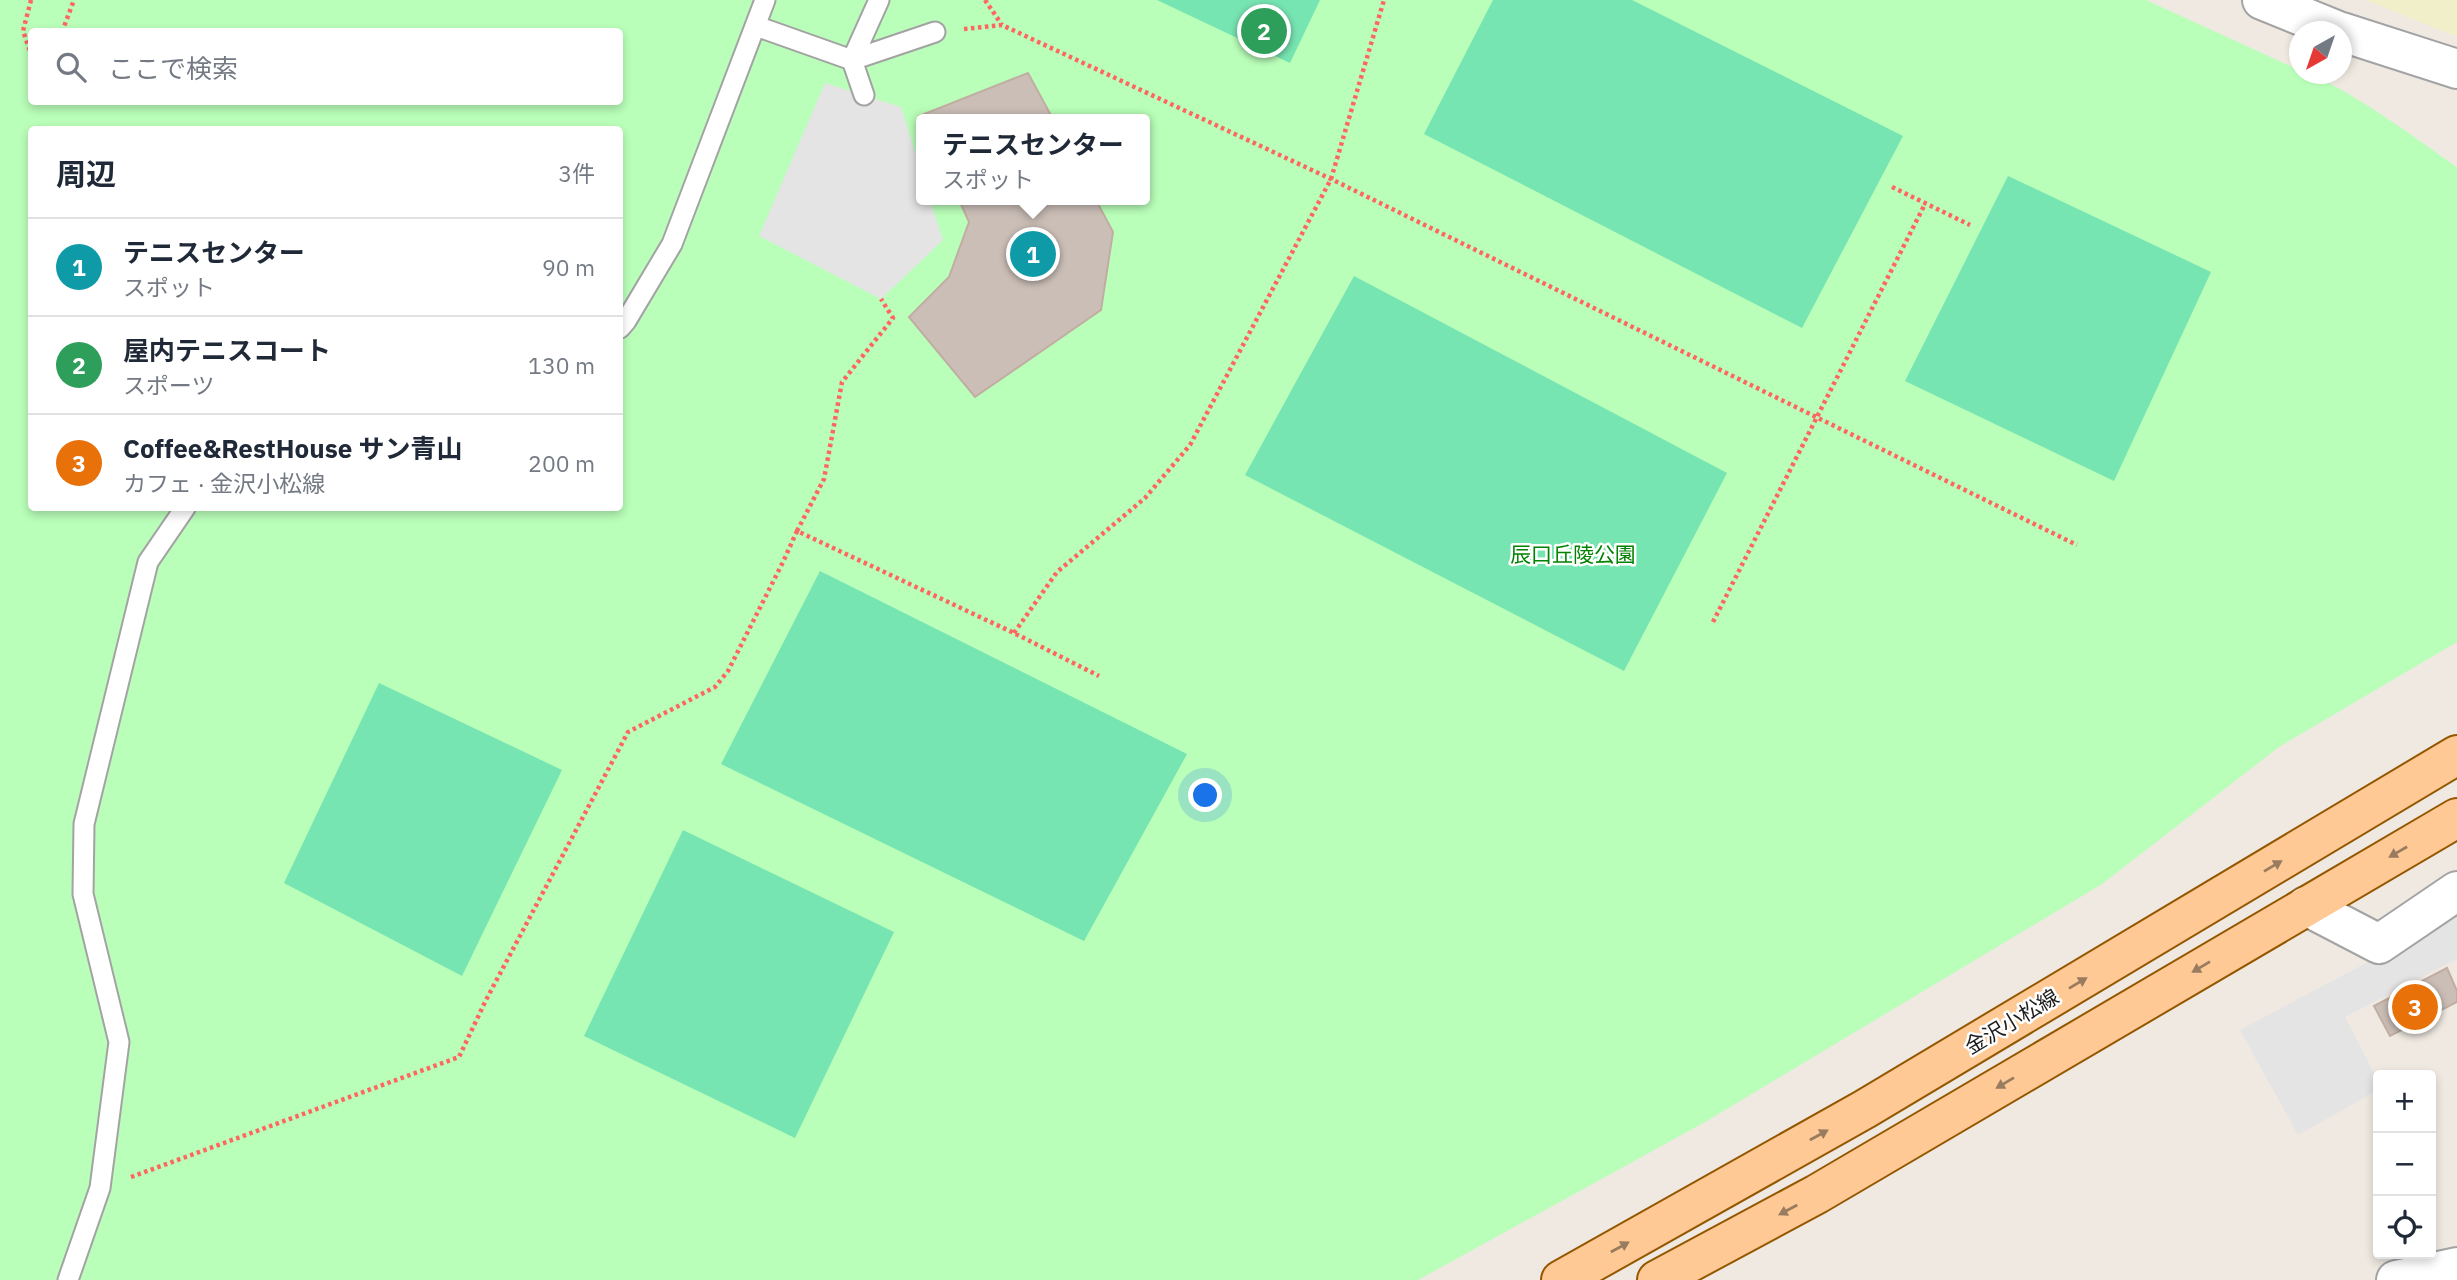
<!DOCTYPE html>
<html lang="ja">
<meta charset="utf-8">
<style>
body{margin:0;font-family:"IBM Plex Sans","Noto Sans JP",sans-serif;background:#f2f2f3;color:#1f2937}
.controls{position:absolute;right:21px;bottom:21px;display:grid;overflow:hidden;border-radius:7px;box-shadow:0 4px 10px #0003}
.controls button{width:63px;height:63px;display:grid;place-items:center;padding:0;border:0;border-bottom:2px solid #e0e1e3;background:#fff;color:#1f2937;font:35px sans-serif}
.compass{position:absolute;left:2289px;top:21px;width:63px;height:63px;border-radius:50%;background:#fff;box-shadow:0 4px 10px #0003;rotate:220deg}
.you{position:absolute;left:1206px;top:796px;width:24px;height:24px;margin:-18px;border:5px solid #fff;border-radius:50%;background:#1a73e8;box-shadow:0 0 0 10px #1a73e833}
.badge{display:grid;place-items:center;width:46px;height:46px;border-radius:50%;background:#0f766e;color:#fff;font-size:23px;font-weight:700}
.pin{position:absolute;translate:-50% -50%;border:4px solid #fff;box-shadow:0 2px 7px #0006}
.popup{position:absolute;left:916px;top:114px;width:234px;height:91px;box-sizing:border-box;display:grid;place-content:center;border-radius:7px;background:#fff;filter:drop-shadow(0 2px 5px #0005);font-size:23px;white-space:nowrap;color:#747a83}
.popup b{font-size:26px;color:#1f2937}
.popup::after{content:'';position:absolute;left:50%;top:100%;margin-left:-14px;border:14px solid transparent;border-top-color:#fff}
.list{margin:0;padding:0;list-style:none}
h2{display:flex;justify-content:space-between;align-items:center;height:91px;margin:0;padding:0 28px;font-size:30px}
h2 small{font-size:23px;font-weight:400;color:#747a83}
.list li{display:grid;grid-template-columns:46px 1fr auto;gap:21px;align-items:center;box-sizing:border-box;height:98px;padding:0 28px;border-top:2px solid #e0e1e3}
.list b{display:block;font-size:26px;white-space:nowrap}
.list p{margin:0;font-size:23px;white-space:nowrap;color:#747a83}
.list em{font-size:23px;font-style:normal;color:#747a83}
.icon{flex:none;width:38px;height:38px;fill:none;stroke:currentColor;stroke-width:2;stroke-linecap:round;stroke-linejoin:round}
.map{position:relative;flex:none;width:2457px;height:1280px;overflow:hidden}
.search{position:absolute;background:#fff;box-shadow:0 4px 10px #0003;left:28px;top:28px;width:595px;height:77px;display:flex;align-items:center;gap:18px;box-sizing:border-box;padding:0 24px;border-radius:7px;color:#747a83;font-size:26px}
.panel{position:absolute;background:#fff;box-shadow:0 4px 10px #0003;left:28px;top:126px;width:595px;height:385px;border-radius:7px}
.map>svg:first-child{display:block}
.farmland{fill:#f0efca}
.park{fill:#b9feb9;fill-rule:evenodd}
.pitch{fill:#77e5b2}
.parking{fill:#e4e4e4}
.building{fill:#cbbeb7;stroke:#c1ada2;stroke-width:2}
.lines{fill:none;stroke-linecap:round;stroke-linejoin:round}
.service-casing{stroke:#a3a3a3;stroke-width:23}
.minor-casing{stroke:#a3a3a3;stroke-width:42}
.tertiary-casing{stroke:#a3a3a3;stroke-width:42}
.primary-casing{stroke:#945700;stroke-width:42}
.path{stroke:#ff6561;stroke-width:4.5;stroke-dasharray:3.5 3.5;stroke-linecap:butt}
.service{stroke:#fff;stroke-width:19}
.minor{stroke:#fff;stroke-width:38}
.tertiary{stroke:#fff;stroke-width:38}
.primary{stroke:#ffc995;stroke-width:38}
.oneway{fill:#997b5f}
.labels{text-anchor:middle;stroke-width:5;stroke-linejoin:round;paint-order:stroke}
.park-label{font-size:21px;fill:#028202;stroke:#fff}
.street-label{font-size:21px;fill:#1c1c1c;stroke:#fff}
</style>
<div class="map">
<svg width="2457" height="1280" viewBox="0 0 2457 1280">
<rect width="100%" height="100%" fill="#efe9e1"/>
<path class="farmland" d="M2366 0H2457V37Z"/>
<path class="park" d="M0 0H2146L2299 70 2300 74C2331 74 2426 146 2457 167V642L2279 747 2102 884 1705 1122 1418 1280H0ZM32 32H620V102H32ZM921 119H1145V200H921ZM32 130H620V508H32Z"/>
<path class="pitch" d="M1157 0H1320L1290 63Z
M1493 0H1632L1903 136 1802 328 1424 134Z
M2008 176 2211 272 2114 481 1905 381Z
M1354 276 1727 473 1624 671 1245 475Z
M820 571 1187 754 1084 941 721 764Z
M379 683 562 770 462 976 284 883Z
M683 830 894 932 795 1138 584 1036Z"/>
<path class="parking" d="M825 83 901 107 921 170V200H930L943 240 881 299 759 236Z
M2457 915V959L2345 1017 2378 1081V1090L2298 1135 2240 1030Z"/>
<path class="building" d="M1028 73 1053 119 921 121 919 116Z
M959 200H1096L1113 232 1101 310 975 397 909 317 949 277 969 222Z
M2447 968 2457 991V1002L2390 1036 2374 1006Z"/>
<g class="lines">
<g class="service-casing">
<path id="service" d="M756 26 852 60 879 0
M864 95 852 60 935 32
M620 328 626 321 672 244 765 0
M68 1280 100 1188 119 1042 83 894 84 824 148 562 185 508"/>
</g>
<g class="minor-casing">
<path id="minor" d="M2262 0 2341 32
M2342 32 2457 69
M2306 906 2379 944 2457 891"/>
</g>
<g class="tertiary-casing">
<path id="tertiary" d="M2396 1280 2457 1267"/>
</g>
<g class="primary-casing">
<path id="primary" d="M1561 1280 1865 1109 2457 755
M1657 1280 1817 1194 2457 818"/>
</g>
<path class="path" d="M31 0 23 31 32 57
M985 0 1002 25
M964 29 1002 25 1331 179 2077 545
M62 32 74 0
M1892 187 1970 225
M797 531 824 479 842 382 893 318 881 299
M1713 622 1925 204
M1014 633 1057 572 1145 498 1190 445 1331 179 1384 0
M131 1177 459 1057 486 1000 628 732 715 687 728 671 783 562 797 531 1014 633 1099 676"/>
<use href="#service" class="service"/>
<use href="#minor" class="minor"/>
<use href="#tertiary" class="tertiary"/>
<use href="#primary" class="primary"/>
</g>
<defs><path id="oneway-solid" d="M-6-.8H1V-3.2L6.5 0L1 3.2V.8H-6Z" transform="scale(1.75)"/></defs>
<g class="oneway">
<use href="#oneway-solid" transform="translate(2398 852) rotate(150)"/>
<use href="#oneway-solid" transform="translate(2273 866) rotate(-31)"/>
<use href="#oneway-solid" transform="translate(2201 967) rotate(149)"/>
<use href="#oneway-solid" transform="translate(2078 983) rotate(-31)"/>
<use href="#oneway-solid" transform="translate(2005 1083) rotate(149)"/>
<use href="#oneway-solid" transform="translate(1819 1135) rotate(-29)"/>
<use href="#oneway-solid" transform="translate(1788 1210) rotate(152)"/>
<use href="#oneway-solid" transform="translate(1620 1247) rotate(-29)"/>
</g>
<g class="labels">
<g class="park-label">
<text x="1573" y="562">辰口丘陵公園</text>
</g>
<g class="street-label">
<text transform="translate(2012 1022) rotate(-31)" y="7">金沢小松線</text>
</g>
</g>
</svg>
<div class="controls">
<button>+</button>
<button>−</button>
<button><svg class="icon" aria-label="locate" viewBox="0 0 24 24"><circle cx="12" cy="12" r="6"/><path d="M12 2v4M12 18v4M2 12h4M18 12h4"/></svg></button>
</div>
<svg class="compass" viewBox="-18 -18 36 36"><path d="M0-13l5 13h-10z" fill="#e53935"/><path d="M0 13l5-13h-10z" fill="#747a83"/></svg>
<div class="you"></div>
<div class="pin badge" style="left:1033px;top:254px;background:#0f9aa8">1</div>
<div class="popup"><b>テニスセンター</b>スポット</div>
<div class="pin badge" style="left:1264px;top:31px;background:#2e9e5b">2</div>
<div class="pin badge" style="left:2415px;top:1007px;background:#e8710a">3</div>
<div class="search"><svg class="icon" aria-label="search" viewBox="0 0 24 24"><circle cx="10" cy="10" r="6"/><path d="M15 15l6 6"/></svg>ここで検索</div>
<section class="panel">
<h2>周辺<small>3件</small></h2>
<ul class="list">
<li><span class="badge" style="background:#0f9aa8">1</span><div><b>テニスセンター</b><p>スポット</p></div><em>90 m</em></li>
<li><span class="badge" style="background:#2e9e5b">2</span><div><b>屋内テニスコート</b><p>スポーツ</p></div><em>130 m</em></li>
<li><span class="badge" style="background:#e8710a">3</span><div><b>Coffee&amp;RestHouse サン青山</b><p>カフェ · 金沢小松線</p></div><em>200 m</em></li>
</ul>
</section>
</div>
